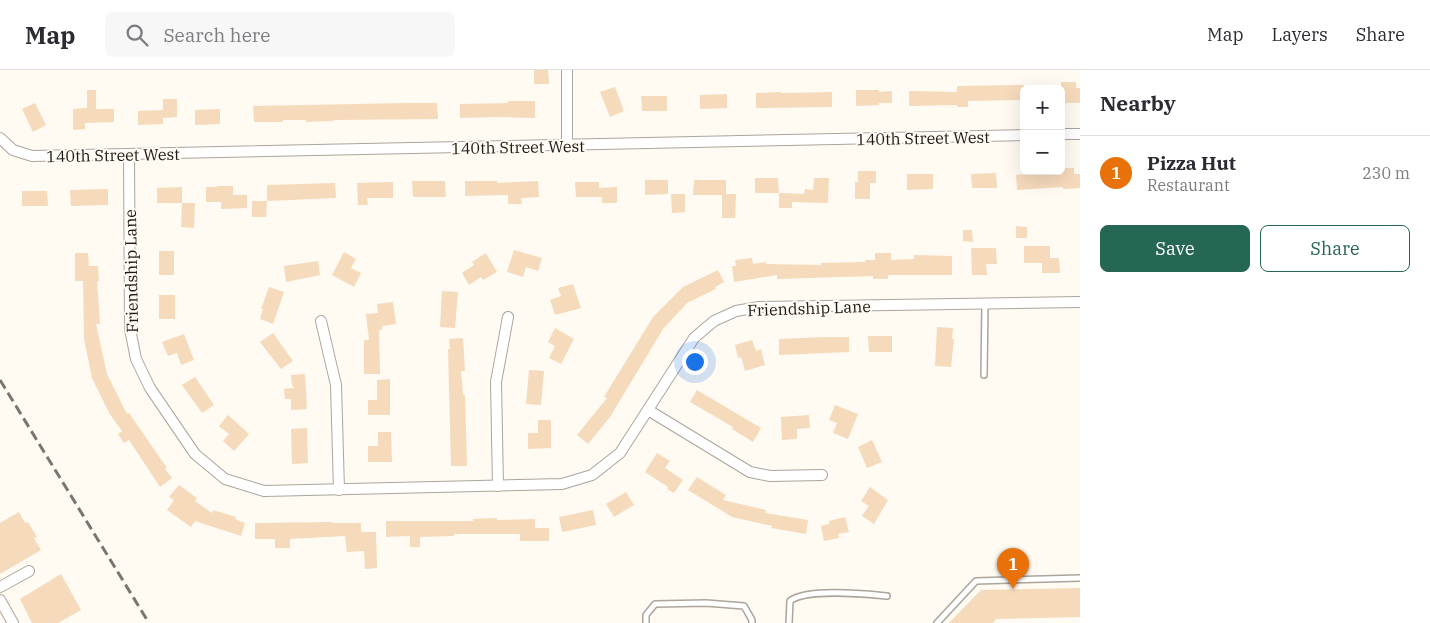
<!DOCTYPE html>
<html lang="en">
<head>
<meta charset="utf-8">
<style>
  :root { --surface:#fff; --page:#f7f7f7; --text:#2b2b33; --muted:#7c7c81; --line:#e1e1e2; --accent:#266654 }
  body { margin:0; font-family:"IBM Plex Serif",serif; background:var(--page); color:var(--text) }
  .controls { position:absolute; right:15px; top:15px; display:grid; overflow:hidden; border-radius:8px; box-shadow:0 5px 20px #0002 }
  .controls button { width:45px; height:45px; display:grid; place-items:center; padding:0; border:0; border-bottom:1px solid var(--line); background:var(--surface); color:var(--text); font:25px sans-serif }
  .you { position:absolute; left:694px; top:291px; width:18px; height:18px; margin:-12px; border:4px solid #fff; border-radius:50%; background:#1a73e8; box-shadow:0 0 0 8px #1a73e833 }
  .badge { display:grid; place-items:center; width:32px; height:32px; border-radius:50%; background:var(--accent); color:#fff; font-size:16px; font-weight:700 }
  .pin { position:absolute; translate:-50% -41px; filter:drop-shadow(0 1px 2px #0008) }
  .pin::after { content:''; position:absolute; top:26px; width:18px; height:15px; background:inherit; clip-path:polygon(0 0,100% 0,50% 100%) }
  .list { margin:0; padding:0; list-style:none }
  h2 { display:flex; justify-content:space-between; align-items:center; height:65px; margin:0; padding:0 20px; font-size:21px }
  h2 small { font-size:16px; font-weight:400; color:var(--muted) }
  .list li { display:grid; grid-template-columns:32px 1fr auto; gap:15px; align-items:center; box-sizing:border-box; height:75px; padding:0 20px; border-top:1px solid var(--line) }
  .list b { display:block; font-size:19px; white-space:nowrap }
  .list p { margin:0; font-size:16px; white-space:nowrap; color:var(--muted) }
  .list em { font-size:16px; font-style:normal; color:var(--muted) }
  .actions { display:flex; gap:10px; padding:15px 20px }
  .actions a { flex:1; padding:11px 0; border:1px solid var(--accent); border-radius:8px; text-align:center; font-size:18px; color:var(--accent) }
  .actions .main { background:var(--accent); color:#fff }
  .icon { flex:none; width:28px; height:28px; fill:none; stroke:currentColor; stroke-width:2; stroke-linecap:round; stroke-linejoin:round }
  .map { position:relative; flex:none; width:1080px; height:553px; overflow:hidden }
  header { display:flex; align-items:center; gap:30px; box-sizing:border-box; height:70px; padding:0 25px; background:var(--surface); border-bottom:1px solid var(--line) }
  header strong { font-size:24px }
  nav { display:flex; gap:28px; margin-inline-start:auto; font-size:18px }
  .search { width:350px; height:45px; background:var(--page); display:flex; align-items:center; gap:12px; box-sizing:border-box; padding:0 18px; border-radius:8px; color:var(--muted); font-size:19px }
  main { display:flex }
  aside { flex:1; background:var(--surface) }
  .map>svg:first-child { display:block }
</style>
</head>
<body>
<header>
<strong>Map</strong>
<div class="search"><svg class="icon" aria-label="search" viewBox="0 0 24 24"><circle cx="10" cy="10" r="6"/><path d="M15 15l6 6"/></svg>Search here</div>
<nav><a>Map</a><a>Layers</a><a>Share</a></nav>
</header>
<main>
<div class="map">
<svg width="1080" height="553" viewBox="0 0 1080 553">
  <rect width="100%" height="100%" fill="#fffaf2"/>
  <g fill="#f6dabc">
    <path d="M534,0H548L549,14H534Z"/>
    <path d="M1061,12H1076V18H1080V33H1061Z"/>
    <path d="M1024,15V30L968,31V37H957V35L909,36V21L957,22V16Z"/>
    <path d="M615,17L624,41L610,47L600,22Z"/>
    <path d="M87,20H96V39H114V52L85,53V59L73,60V39L87,38Z"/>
    <path d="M856,20H879V22L892,21V33H879V35L856,36Z"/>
    <path d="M781,22V23L832,22V37L756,38V23Z"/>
    <path d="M727,24V38L700,39V25Z"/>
    <path d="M641,26H667V41H642Z"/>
    <path d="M163,29H177V47L163,48V54L138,55V41L163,40Z"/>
    <path d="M508,31H535V48L497,47L460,48V34L508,33Z"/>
    <path d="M35,33L46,55L33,62L22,39Z"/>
    <path d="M407,33H437L438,49L333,50V51L306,52V50H283V52H254L253,36Z"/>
    <path d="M220,39V54L195,55V40Z"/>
    <path d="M1062,98H1074V104H1080V118L1063,119V117L1017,120L1016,105L1037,103V101H1062Z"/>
    <path d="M858,101H876V113H870V129H855V112H858Z"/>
    <path d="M996,103L997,118H972L971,104Z"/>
    <path d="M907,104H933V119L907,120Z"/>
    <path d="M755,108H778L779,123H755Z"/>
    <path d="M814,108H829L828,133L792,132V138H779V123L804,124L805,119L813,120Z"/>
    <path d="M645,110H668V124L645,125Z"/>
    <path d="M694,110H726V124H736L735,148H722V125H693Z"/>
    <path d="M412,111H445L446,127H413Z"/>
    <path d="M465,111H497V113L538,111L539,127L521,128L522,134H508V125L465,126Z"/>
    <path d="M393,112V128H367L368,135H358L357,113Z"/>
    <path d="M575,112H599V118L617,117V133H602V127H576Z"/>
    <path d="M335,113L336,128L267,131V115Z"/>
    <path d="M217,116H233V125H247V138L221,139V132H206V117H217Z"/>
    <path d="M182,117V133H157V118Z"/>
    <path d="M108,119V135L71,136L70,120Z"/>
    <path d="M22,121H47L48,136H22Z"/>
    <path d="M671,124H685V142L672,143Z"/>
    <path d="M252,131H267L266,147H252Z"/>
    <path d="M182,133H195L194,158L181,157Z"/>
    <path d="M1016,156L1027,157V168H1016Z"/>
    <path d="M963,160H972L973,172L963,171Z"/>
    <path d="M1024,176H1050V188H1059L1060,203H1042V193H1024Z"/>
    <path d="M971,178H996L997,194H986L987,205H972Z"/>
    <path d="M514,180L542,188L538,201L526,197L523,207L507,202Z"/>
    <rect x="159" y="181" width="15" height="24"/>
    <path d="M344,182L356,189L351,198L361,203L354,217L332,205Z"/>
    <path d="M75,183H88L89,196H98L99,211H97L100,254H96L107,304L127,344L129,343L167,398L165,399L172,408L160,417L129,370L124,373L118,364L122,361L109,343L92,308L84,269L83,211H75Z"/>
    <path d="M486,183L497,202L483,210L481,207L469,215L462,203L474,195L472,192Z"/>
    <path d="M875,183H891V190L914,189V185L952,186V205H888V209H873V206L777,209V205L734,212L732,196H736L735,190L752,188L753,194L766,192V194L821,195V193L865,192V190H875Z"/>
    <path d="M318,191L320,205L286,212L284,196Z"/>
    <path d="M718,200L724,212L715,217L716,219L687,233L663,259L610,347L588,374L577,365L607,328L604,327L653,247L683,217Z"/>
    <path d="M573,214L581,238L555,245L550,230L561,226L558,218Z"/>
    <path d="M269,217L284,222L273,254L260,249L263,239H261Z"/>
    <path d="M442,221L458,222L455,258L440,257Z"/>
    <rect x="159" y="225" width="16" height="24"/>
    <path d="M393,232L396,254L382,256V260H379L380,304H364V270H369L366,244L378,243L377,234Z"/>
    <path d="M937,257L953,258L952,269H954L951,297L935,296Z"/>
    <path d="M555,258L574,269L561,294L549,288L555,276L548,272Z"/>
    <path d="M273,263L293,291L281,299L260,272Z"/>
    <path d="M184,264L194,290L181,295L177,283L168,286L162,272Z"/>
    <path d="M868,266H892V282H869Z"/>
    <path d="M825,267H849V282L779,285V269Z"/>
    <path d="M463,268L465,301H461L463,325H465L467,396H451L448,279H450L449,269Z"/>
    <path d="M752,270L756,281L761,279L765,295L745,301L741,287L738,288L735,275Z"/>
    <path d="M529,300L544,301L541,335L526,334Z"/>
    <path d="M305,304L307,339L291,340V329H285L284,319L294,318L292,315L291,305Z"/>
    <path d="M195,307L214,335L202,343L182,315Z"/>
    <path d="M390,309V345H368V330H377V310Z"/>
    <path d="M697,320L761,358L753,372L732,359L733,357L690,332Z"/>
    <path d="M835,335L858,344L848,369L833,363L837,353L829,350Z"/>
    <path d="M228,345L249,364L234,381L223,371L229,364L219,356Z"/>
    <path d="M809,345L810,358L797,359V369L782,370L781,347Z"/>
    <path d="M538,350H551V378L528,379V363H538Z"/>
    <path d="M307,358L308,393L292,394L291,359Z"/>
    <path d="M378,362H391L392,392H368V376H378Z"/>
    <path d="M872,370L882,392L867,398L858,377Z"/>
    <path d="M657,383L670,391L665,398L683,410L674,423L667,419L668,417L645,402Z"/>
    <path d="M697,407L726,425L723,430L766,440L765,443L808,450L806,464L771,458L772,456L732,447L688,420Z"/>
    <path d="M179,415L197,428L195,431L212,443L213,440L236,447L235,449L245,453L241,466L195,451L191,457L167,440L174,430L169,427Z"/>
    <path d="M870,417L888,430L874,454L862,446L869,436L861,431Z"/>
    <path d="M626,422L634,435L614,447L606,434Z"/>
    <path d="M593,440L596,455L562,462L559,447Z"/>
    <path d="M19,442L25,453L28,452L37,467L34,468L41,480L0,504V453Z"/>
    <path d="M845,447L849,462L838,464L839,468L824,471L821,456L829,454V451Z"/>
    <path d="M497,448V450L535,449V458H549V471H520V464H454V466L420,467V477H410V466L386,467V451H473V449Z"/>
    <path d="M332,452V453H361V462H376L377,498L365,499L364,481L347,482L345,466L290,469V478H275V469H255V453Z"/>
    <path d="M61,504L81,540L58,553H32L20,529Z"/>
    <path d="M1080,518V547L996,549L993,553H949L981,520Z"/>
  </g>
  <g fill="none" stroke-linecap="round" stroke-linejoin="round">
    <g stroke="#aba59c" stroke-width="8">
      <g id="lane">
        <path d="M984,305L985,234"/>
        <path d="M646,553V545L655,534L706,533L744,536L752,550V553"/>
        <path d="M789,553L790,531C807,518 865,524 887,526"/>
        <path d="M937,553L976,511L1080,508"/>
      </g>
    </g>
    <g stroke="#aba59c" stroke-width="12">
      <g id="street">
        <path d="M567,0V75"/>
        <path d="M1061,64H1080"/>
        <path d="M0,68L13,80L32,86L1024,65"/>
        <path d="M129,85L130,259L136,289L150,318L195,384L225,409L264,421L562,414L592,405L620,383L694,268L714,251L736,241L759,237L1080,232"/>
        <path d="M321,251L336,315L339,420"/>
        <path d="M648,340L750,402L770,406L822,405"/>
        <path d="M498,416L496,312L508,247"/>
        <path d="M0,517L29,501"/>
        <path d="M0,530L13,553"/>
      </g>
    </g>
    <use href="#lane" stroke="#fff" stroke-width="5"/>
    <use href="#street" stroke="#fff" stroke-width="10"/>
    <path stroke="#797670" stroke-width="3" stroke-dasharray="10 5" stroke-linecap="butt" d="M0,310L149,553"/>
  </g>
  <g text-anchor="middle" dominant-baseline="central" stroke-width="4" stroke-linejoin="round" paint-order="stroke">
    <g font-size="16" fill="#1b1915" stroke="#fffaf2">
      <text transform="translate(923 68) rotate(-1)">140th Street West</text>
      <text transform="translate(518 77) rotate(-1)">140th Street West</text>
      <text transform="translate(113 85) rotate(-1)">140th Street West</text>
      <text transform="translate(131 201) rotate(-91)">Friendship Lane</text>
      <text transform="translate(809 238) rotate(-2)">Friendship Lane</text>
    </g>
  </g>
</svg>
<div class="controls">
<button>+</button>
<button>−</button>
</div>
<div class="you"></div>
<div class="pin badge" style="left:1013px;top:519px;background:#e8710a">1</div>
</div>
<aside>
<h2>Nearby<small></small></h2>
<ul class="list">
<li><span class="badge" style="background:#e8710a">1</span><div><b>Pizza Hut</b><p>Restaurant</p></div><em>230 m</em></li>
</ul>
<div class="actions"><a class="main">Save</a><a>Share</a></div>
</aside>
</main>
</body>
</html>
